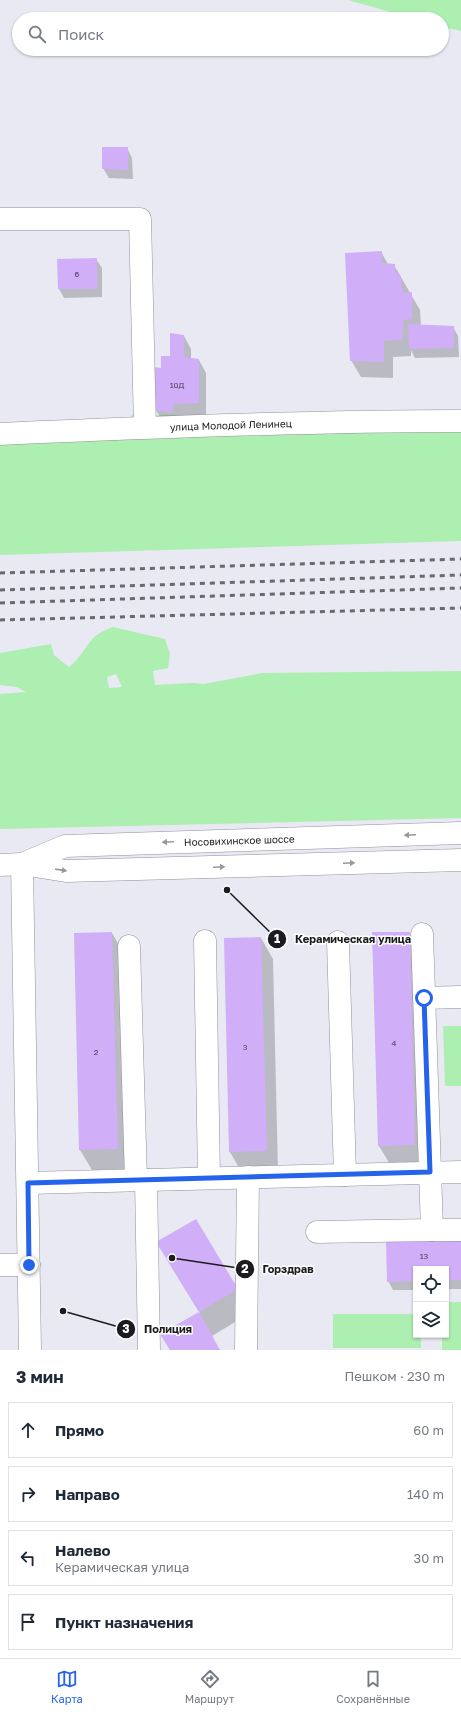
<!DOCTYPE html>
<html lang="ru">
<head>
<meta charset="utf-8">
<style>
  :root { --surface:#fff; --page:#f6f6f7; --text:#1f2937; --muted:#747a83; --line:#e0e1e3; --accent:#2563eb }
  body { margin:0; font-family:"Golos Text",sans-serif; background:var(--page); color:var(--text) }
  .controls { position:absolute; right:12px; bottom:12px; display:grid; overflow:hidden; border-radius:0px; box-shadow:0 1px 3px #0004 }
  .controls button { width:36px; height:36px; display:grid; place-items:center; padding:0; border:0; border-bottom:1px solid var(--line); background:var(--surface); color:var(--text); font:20px sans-serif }
  .stop { position:absolute; width:12px; height:12px; margin:-9px; border:3px solid #2563eb; border-radius:50%; background:#fff }
  .stop.end { background:#2563eb; border-color:#fff; box-shadow:0 1px 4px #0008 }
  .list { margin:0; padding:0; list-style:none }
  h2 { display:flex; justify-content:space-between; align-items:center; height:52px; margin:0; padding:0 16px; font-size:17px }
  h2 small { font-size:13px; font-weight:400; color:var(--muted) }
  .list li { display:grid; grid-template-columns:26px 1fr auto; gap:12px; align-items:center; box-sizing:border-box; height:56px; margin:0 8px 8px; padding:0 8px; border:1px solid var(--line); border-radius:0px }
  .list b { display:block; font-size:15px; white-space:nowrap }
  .list p { margin:0; font-size:13px; white-space:nowrap; color:var(--muted) }
  .list em { font-size:13px; font-style:normal; color:var(--muted) }
  .icon { flex:none; width:22px; height:22px; fill:none; stroke:currentColor; stroke-width:2; stroke-linecap:round; stroke-linejoin:round }
  .map { position:relative; flex:none; width:461px; height:1350px; overflow:hidden }
  .search { position:absolute; background:var(--surface); box-shadow:0 1px 3px #0004; left:12px; right:12px; top:12px; height:44px; display:flex; align-items:center; gap:10px; box-sizing:border-box; padding:0 14px; border-radius:22px; color:var(--muted); font-size:15px }
  .sheet { height:308px; background:var(--surface) }
  nav { display:flex; justify-content:space-around; align-items:center; box-sizing:border-box; height:56px; border-top:1px solid var(--line); background:var(--surface); font-size:11px; color:var(--muted) }
  nav a { display:grid; justify-items:center; gap:2px }
  nav .on { color:var(--accent) }
  .map>svg:first-child { display:block }
</style>
</head>
<body>
<div class="map">
<svg width="461" height="1350" viewBox="0 0 461 1350">
  <rect width="100%" height="100%" fill="#e9e9f4"/>
  <g fill="#adeeb1" fill-rule="evenodd">
    <path d="M348,0H461V31L442,27V19H415Z"/>
    <path d="M136,409L156,415L344,414L461,411V541L0,555V425L130,418Z"/>
    <path d="M113,627L165,639L170,654L168,668L153,671L155,685L193,683L204,684L262,673L461,671V818L0,829V694L26,692L17,687L0,685V653L51,644L54,655L69,667C90,650 84,637 113,627ZM116,674L122,687L109,688L107,677Z"/>
    <path d="M443,1026H461V1086H445Z"/>
    <path d="M446,1302H461V1350H442V1335H446Z"/>
    <path d="M333,1314H416V1335H421V1348H333Z"/>
  </g>
  <g fill="#0003">
    <path d="M127,148L132,158L133,179L109,178L103,168Z"/>
    <path d="M381,252L388,264L394,265L420,310L421,326L453,327L458,336L459,357L415,358L411,350V356L393,357V378L361,377L351,360Z"/>
    <path d="M96,259L102,268V297L64,298L59,289Z"/>
    <path d="M184,336L191,349V359L199,360L206,373V416L164,424L156,410L162,369Z"/>
    <path d="M112,933L124,954L129,1169L92,1170L80,1150Z"/>
    <path d="M409,933L421,953L427,1166H391L379,1146Z"/>
    <path d="M261,938L273,959L278,1172L242,1173L230,1152Z"/>
    <path d="M196,1220L250,1313L212,1336L219,1350H171L162,1334L200,1313L171,1266Z"/>
    <path d="M461,1242V1289H446V1269H416V1290H393L388,1281Z"/>
  </g>
  <g fill="#d1aef8">
    <path d="M102,147H128V170L102,169Z"/>
    <path d="M382,251V263L395,264V273L400,274L403,293L412,292V319L404,320L402,340L384,341V362L350,361L345,253Z"/>
    <path d="M97,258V289H58L57,259Z"/>
    <path d="M408,324L454,326V348L409,349Z"/>
    <path d="M170,333L184,335V357L199,359V403L173,404L172,412L155,411L154,367L161,368V356H170Z"/>
    <path d="M112,932L118,1149L79,1150L74,933Z"/>
    <path d="M372,932H410L415,1145L378,1146Z"/>
    <path d="M261,937L267,1151L229,1152L224,938Z"/>
    <path d="M196,1219L238,1289L199,1312L156,1242Z"/>
    <path d="M461,1241V1280H446V1269H416V1281L387,1282L386,1242Z"/>
    <path d="M199,1312L220,1350H170L160,1334Z"/>
  </g>
  <g fill="none" stroke-linecap="round" stroke-linejoin="round">
    <g stroke="#91919b" stroke-width="23">
      <g id="minor">
        <path d="M0,219H140L145,427"/>
        <path id="s1" d="M0,434C154,427 307,421 461,421"/>
        <path d="M205,941L209,1178"/>
        <path d="M338,942L345,1175"/>
        <path d="M129,946L136,1180"/>
        <path d="M424,998L461,997"/>
        <path d="M146,1180L149,1350"/>
        <path d="M28,1183L461,1172"/>
        <path d="M432,1230H461"/>
        <path d="M317,1232L432,1230L422,934"/>
        <path d="M0,1265H29"/>
        <path d="M246,1350L248,1177"/>
      </g>
    </g>
    <g stroke="#91919b" stroke-width="23">
      <g id="major">
        <path d="M22,864L30,1350"/>
        <path id="s2" d="M22,864L65,846L461,833"/>
        <path d="M0,865L22,864L66,871L461,860"/>
      </g>
    </g>
    <use href="#minor" stroke="#fff" stroke-width="22"/>
    <use href="#major" stroke="#fff" stroke-width="22"/>
    <g stroke="#68686e" stroke-width="3" stroke-dasharray="5 5" stroke-linecap="butt">
      <path d="M0,573L461,559"/>
      <path d="M0,590L461,575"/>
      <path d="M0,603L461,588"/>
      <path d="M0,620L461,608"/>
    </g>
  </g>
  <defs><path id="oneway-solid" d="M-6-.8H1V-3.2L6.5 0L1 3.2V.8H-6Z"/></defs>
  <g fill="#99999b">
    <use href="#oneway-solid" transform="translate(410 835) rotate(178)"/>
    <use href="#oneway-solid" transform="translate(168 842) rotate(178)"/>
    <use href="#oneway-solid" transform="translate(349 863) rotate(-2)"/>
    <use href="#oneway-solid" transform="translate(219 867) rotate(-2)"/>
    <use href="#oneway-solid" transform="translate(61 870) rotate(8)"/>
  </g>
  <g fill="none" stroke-linecap="round" stroke-linejoin="round">
    <path stroke="#2563eb" stroke-width="5" d="M29,1265L28,1183L430,1172L424,998"/>
  </g>
  <g text-anchor="middle" dominant-baseline="central" stroke-width="3" stroke-linejoin="round" paint-order="stroke">
    <g font-size="8" fill="#494056">
      <text x="77" y="274">6</text>
      <text x="177" y="385">10Д</text>
      <text x="394" y="1043">4</text>
      <text x="245" y="1047">3</text>
      <text x="96" y="1052">2</text>
      <text x="424" y="1256">13</text>
    </g>
    <g font-size="10" fill="#1c1c20" stroke="#fff">
      <text stroke="none"><textPath href="#s1" startOffset="231">улица Молодой Ленинец</textPath></text>
      <text stroke="none"><textPath href="#s2" startOffset="221">Носовихинское шоссе</textPath></text>
    </g>
  </g>
  <path fill="none" stroke="#1c1c20" stroke-width="1.5" d="M227 890L277 939M172 1258L245 1269M63 1311L126 1329"/>
  <g fill="#1c1c20" stroke="#fff" stroke-width="1.5">
    <circle cx="227" cy="890" r="4"/>
    <circle cx="172" cy="1258" r="4"/>
    <circle cx="63" cy="1311" r="4"/>
    <circle cx="277" cy="939" r="10"/>
    <circle cx="245" cy="1269" r="10"/>
    <circle cx="126" cy="1329" r="10"/>
  </g>
  <g font-size="12" text-anchor="middle" font-weight="bold" fill="#fff">
    <text x="277" y="943">1</text>
    <text x="245" y="1273">2</text>
    <text x="126" y="1333">3</text>
  </g>
  <g font-size="11" text-anchor="middle" font-weight="bold" fill="#1c1c20" stroke="#fff" stroke-width="3" stroke-linejoin="round" paint-order="stroke">
    <text x="353" y="943">Керамическая улица</text>
    <text x="288" y="1273">Горздрав</text>
    <text x="168" y="1333">Полиция</text>
  </g>
</svg>
<div class="controls">
<button><svg class="icon" aria-label="locate" viewBox="0 0 24 24"><circle cx="12" cy="12" r="6"/><path d="M12 2v4M12 18v4M2 12h4M18 12h4"/></svg></button>
<button><svg class="icon" aria-label="layers" viewBox="0 0 24 24"><path d="M12 4l9 5-9 5-9-5zM3 14l9 5 9-5"/></svg></button>
</div>
<div class="stop" style="left:424px;top:998px"></div>
<div class="stop end" style="left:29px;top:1265px"></div>
<div class="search"><svg class="icon" aria-label="search" viewBox="0 0 24 24"><circle cx="10" cy="10" r="6"/><path d="M15 15l6 6"/></svg>Поиск</div>
</div>
<section class="sheet">
<h2>3 мин<small>Пешком · 230 m</small></h2>
<ul class="list">
<li><svg class="icon" aria-label="ahead" viewBox="0 0 24 24"><path d="M12 20V5M6 11l6-6 6 6"/></svg><div><b>Прямо</b></div><em>60 m</em></li>
<li><svg class="icon" aria-label="right" viewBox="0 0 24 24"><path d="M7 20v-9h11M14 6l5 5-5 5"/></svg><div><b>Направо</b></div><em>140 m</em></li>
<li><svg class="icon" aria-label="left" viewBox="0 0 24 24"><path d="M17 20v-9H6M10 6l-5 5 5 5"/></svg><div><b>Налево</b><p>Керамическая улица</p></div><em>30 m</em></li>
<li><svg class="icon" aria-label="arrive" viewBox="0 0 24 24"><path d="M6 21V4h12l-3 4 3 4H6"/></svg><div><b>Пункт назначения</b></div></li>
</ul>
</section>
<nav>
<a class="on"><svg class="icon" aria-label="map" viewBox="0 0 24 24"><path d="M3 6l6-2 6 2 6-2v14l-6 2-6-2-6 2zM9 4v14M15 6v14"/></svg>Карта</a>
<a><svg class="icon" aria-label="directions" viewBox="0 0 24 24"><path d="M12 3l9 9-9 9-9-9zM9 14v-3h6M13 9l2 2-2 2"/></svg>Маршрут</a>
<a><svg class="icon" aria-label="saved" viewBox="0 0 24 24"><path d="M7 4h10v16l-5-4-5 4z"/></svg>Сохранённые</a>
</nav>
</body>
</html>
